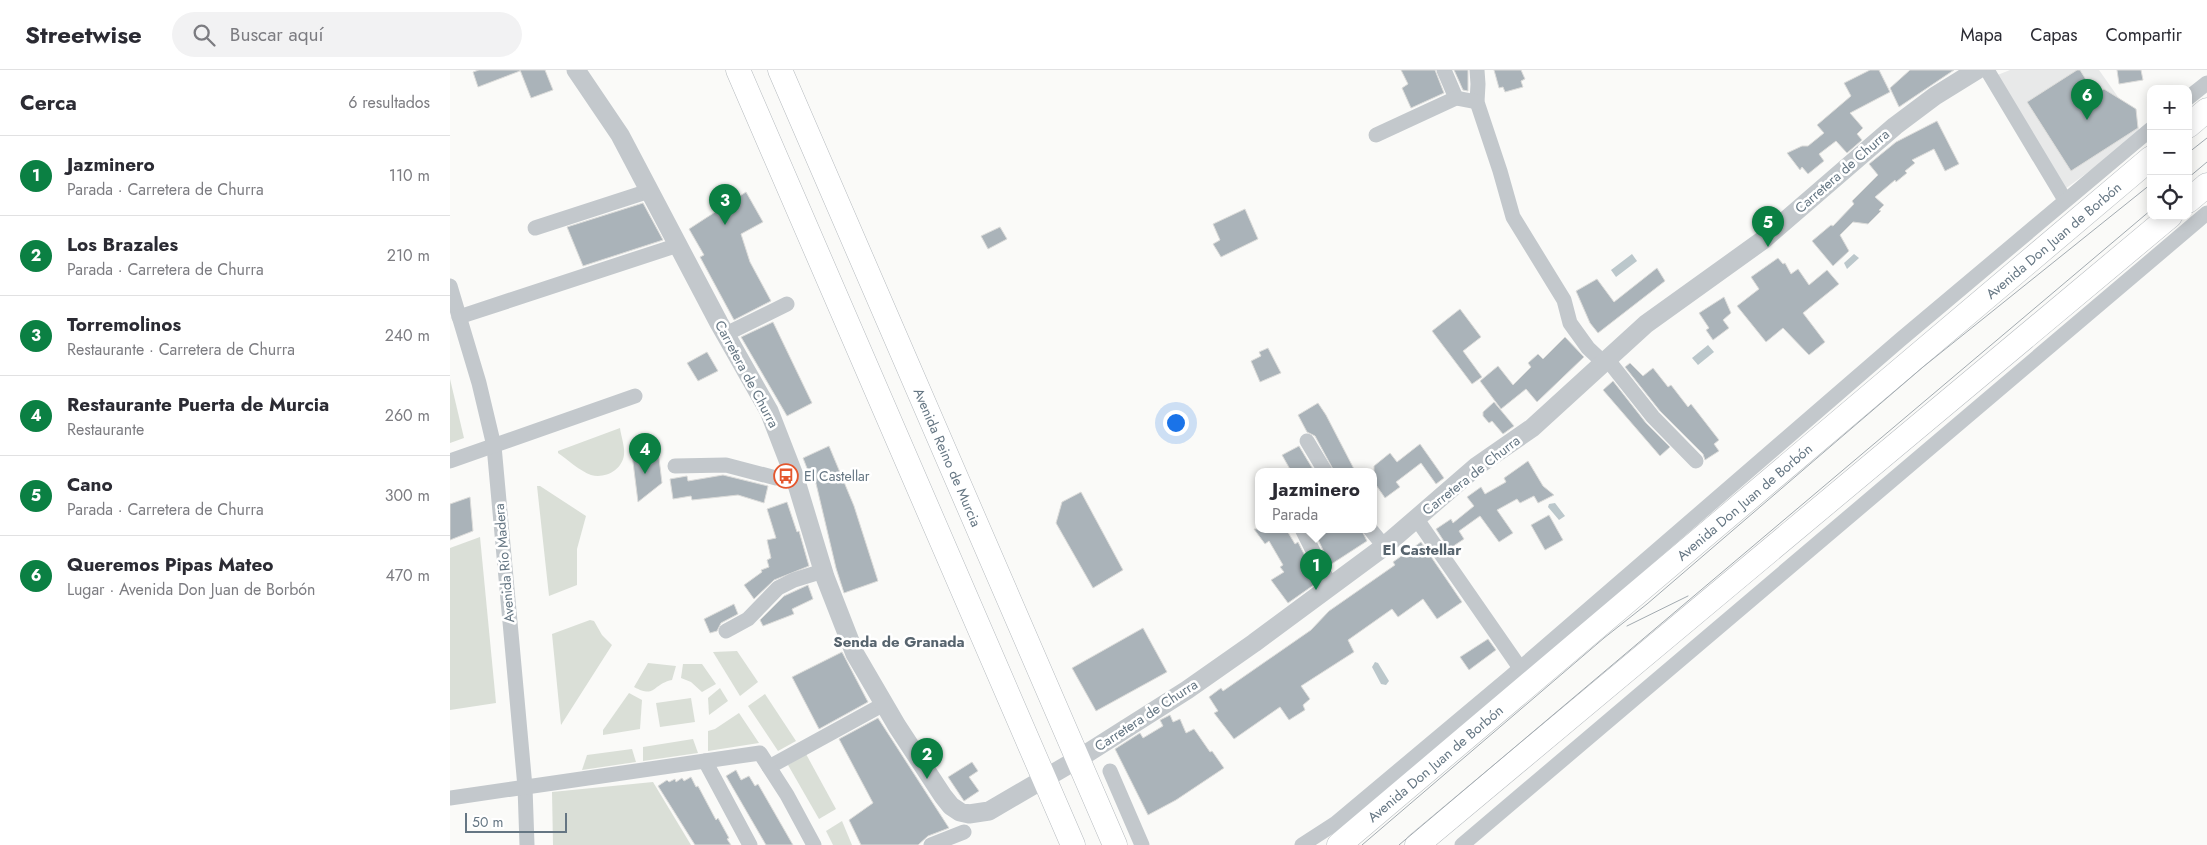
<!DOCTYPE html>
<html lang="es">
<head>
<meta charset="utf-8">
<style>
  :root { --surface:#fff; --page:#f2f2f3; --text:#2b2b33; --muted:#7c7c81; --line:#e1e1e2; --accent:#0b8043 }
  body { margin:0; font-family:Jost,sans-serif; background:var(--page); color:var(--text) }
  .controls { position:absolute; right:15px; top:15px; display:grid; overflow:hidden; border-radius:10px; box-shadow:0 2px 12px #0003 }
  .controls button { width:45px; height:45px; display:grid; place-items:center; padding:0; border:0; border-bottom:1px solid var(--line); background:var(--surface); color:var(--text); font:25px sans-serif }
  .scale { position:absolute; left:15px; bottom:12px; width:102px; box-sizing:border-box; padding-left:5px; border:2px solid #657683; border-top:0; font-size:14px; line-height:18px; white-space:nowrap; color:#657683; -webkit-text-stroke:4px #fff; paint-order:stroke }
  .you { position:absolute; left:725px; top:352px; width:18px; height:18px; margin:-12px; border:4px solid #fff; border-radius:50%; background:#1a73e8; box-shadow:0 0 0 8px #1a73e833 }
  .badge { display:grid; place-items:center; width:32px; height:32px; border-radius:50%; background:var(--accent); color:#fff; font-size:16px; font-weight:700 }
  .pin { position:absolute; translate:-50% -41px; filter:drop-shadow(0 1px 2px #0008) }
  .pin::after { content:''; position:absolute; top:26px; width:18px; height:15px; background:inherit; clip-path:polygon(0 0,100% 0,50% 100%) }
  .popup { position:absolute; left:805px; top:398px; width:122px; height:65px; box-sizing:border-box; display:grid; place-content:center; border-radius:10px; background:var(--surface); filter:drop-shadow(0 1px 4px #0005); font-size:16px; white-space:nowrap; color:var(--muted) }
  .popup b { font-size:19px; color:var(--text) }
  .popup::after { content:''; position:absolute; left:50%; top:100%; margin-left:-10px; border:10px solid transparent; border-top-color:var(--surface) }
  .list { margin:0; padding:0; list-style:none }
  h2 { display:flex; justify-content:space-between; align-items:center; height:65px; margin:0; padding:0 20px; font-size:21px }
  h2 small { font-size:16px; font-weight:400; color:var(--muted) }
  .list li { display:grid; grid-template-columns:32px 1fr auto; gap:15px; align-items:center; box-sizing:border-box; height:80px; padding:0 20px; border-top:1px solid var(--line) }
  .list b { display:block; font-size:19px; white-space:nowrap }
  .list p { margin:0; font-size:16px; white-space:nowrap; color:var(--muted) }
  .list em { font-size:16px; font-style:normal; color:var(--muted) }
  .icon { flex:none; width:28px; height:28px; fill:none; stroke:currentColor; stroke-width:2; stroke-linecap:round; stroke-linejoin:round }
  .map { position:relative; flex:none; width:1757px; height:775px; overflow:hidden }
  header { display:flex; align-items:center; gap:30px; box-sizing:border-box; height:70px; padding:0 25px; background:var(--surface); border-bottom:1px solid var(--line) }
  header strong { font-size:24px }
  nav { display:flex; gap:28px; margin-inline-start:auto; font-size:18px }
  .search { width:350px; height:45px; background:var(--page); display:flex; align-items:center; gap:12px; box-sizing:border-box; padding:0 18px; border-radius:28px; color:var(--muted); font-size:19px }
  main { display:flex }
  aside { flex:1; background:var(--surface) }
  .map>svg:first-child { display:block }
</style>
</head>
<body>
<header>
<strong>Streetwise</strong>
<div class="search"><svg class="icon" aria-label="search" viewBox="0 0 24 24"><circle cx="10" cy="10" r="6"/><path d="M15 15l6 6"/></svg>Buscar aquí</div>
<nav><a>Mapa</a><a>Capas</a><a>Compartir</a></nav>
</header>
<main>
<aside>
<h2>Cerca<small>6 resultados</small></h2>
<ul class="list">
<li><span class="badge">1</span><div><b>Jazminero</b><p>Parada · Carretera de Churra</p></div><em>110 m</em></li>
<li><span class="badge">2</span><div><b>Los Brazales</b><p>Parada · Carretera de Churra</p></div><em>210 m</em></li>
<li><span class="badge">3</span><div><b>Torremolinos</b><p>Restaurante · Carretera de Churra</p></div><em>240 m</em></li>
<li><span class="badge">4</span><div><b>Restaurante Puerta de Murcia</b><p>Restaurante</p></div><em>260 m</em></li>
<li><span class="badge">5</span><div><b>Cano</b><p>Parada · Carretera de Churra</p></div><em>300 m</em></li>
<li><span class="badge">6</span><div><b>Queremos Pipas Mateo</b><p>Lugar · Avenida Don Juan de Borbón</p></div><em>470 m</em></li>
</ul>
</aside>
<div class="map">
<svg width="1757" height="775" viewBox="0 0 1757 775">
  <rect width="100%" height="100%" fill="#fafaf8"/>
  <path fill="#e8e9e9" d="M1560,0H1649L1673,34L1676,33L1686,39L1687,50L1684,51L1692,63L1615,119L1545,6Z"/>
  <g fill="#dadfd7">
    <path d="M0,309L14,368L0,373Z"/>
    <path d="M170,358C171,366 175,377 174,385C172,400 155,409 141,405C130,401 118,390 108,383V381Z"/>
    <path d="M87,416H90L136,446L127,479V515L99,526Z"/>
    <path d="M30,467L46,633L0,640V478Z"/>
    <path d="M140,550L144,551L152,565L162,575L111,655L102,564Z"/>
    <path d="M287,581L308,612L290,626L263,582Z"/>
    <path d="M198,593L226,596L222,610C202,614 206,629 184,617Z"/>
    <path d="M233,594H252L266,614L252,622L241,612L231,608Z"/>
    <path d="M270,618L278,631L259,645L258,628Z"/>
    <path d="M179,623L192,630L190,659L153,665V660Z"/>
    <path d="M315,624L346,671L328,681L298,636Z"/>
    <path d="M241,628L245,652L210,657L206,633Z"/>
    <path d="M289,643L309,673L258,681V661L265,659Z"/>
    <path d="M243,669L248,683L193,691V677Z"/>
    <path d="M182,679L186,692L132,700L137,685Z"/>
    <path d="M356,684L386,739L369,749L338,695Z"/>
    <path d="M203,712L241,775H103L102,722Z"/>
    <path d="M392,751L402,775H383L376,761Z"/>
  </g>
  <g fill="#bbc7cb">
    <path d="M1182,184L1187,191L1166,207L1161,200Z"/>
    <path d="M1404,184L1409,188L1397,199L1394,193Z"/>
    <path d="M1258,275L1264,282L1248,295L1242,288Z"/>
    <path d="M1105,433L1115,446L1109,450L1098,437L1099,434Z"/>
    <path d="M925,592L928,593L939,611L936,615L931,614L922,597Z"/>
  </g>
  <g fill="#aab3b9" stroke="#dcdcda">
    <path d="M29,0H70V1L28,17L23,2Z"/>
    <path d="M70,0H95L103,20L81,28Z"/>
    <path d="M951,0H985L994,23L961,38L952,18L958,14Z"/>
    <path d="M1004,0H1018V21L1013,20Z"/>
    <path d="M1044,0H1071L1075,9L1071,11L1073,17L1055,22L1053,17L1049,18Z"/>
    <path d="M1420,0H1429L1440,22L1400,43L1413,58L1407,64L1412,70L1397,83L1386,71L1369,84L1374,91L1358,104L1352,97L1350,100L1337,83L1352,76H1358L1374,63L1367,55L1401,26L1394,13Z"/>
    <path d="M1460,0H1504L1449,37L1440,18Z"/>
    <path d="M1627,0H1630L1645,24L1654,19L1686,39L1688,58L1621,101L1577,32Z"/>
    <path d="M1667,0H1691L1693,10L1669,14Z"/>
    <path d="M1487,51L1509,94L1495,101L1484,79L1462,90L1465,93L1455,101L1457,103L1446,112L1445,110L1425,127L1434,135L1429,140L1431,141L1418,154L1403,152L1390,165L1399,181L1383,196L1362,171L1381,155L1383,156L1404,134L1402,131L1428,105L1419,94L1446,72Z"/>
    <path d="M296,122L313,152L291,164L300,192L321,231L284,250L250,187L254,185L239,159Z"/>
    <path d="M193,133L213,170L133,196L117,157Z"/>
    <path d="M795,139L808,169L771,187L763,174L770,170L763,154Z"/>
    <path d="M550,157L557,169L538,179L531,166Z"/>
    <path d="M1328,188L1333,194L1335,193L1341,204L1348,199L1359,215L1377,200L1389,214L1353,243L1375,272L1359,285L1333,258L1316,272L1287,236L1309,219L1301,207Z"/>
    <path d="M1207,198L1215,211L1148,263L1140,253L1126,221L1147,209L1164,232Z"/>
    <path d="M1274,227L1281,243L1273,250L1279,258L1263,270L1256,260L1259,258L1249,243Z"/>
    <path d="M1010,239L1031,267L1013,281L1032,307L1022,314L982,261Z"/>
    <path d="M323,252L362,333L337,346L291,267Z"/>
    <path d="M1115,267L1134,287L1087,332L1076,319L1051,339L1030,311L1048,296L1063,315L1081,297L1078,293L1088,284L1093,289Z"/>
    <path d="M818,278L831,303L810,312L801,291L811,286L809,282Z"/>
    <path d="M257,282L268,301L248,311L237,293Z"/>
    <path d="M1180,293L1193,306L1203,298L1218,317L1221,315L1238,337L1241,334L1269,370L1264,374L1269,381L1255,390L1253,384L1210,341L1175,297Z"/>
    <path d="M1163,311L1196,353L1220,377L1210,386L1153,320Z"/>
    <path d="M1044,332L1064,356L1053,364L1042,351L1039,353L1033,346V342Z"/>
    <path d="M868,333L876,345L905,401H884L865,366L857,362L848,345Z"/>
    <path d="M970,374L994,408L986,414L971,393L946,412L950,417L935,428L924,412V396L940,383L947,392Z"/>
    <path d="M379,376L404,436L428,511L394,523L386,498L364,405L360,406L353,388Z"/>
    <path d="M849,376L864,401H841L832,385Z"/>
    <path d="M208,380L212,413L188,432L182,384Z"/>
    <path d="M1078,391L1093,416L1104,425L1088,433L1084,426L1070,433L1067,429L1047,440L1063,463L1049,472L1030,446L1009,461L1014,469L999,479L986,459L1001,449L1003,453L1024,436L1017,427L1031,417L1035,424L1056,412L1054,408Z"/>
    <path d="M273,405L318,416L314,433L288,425L242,430L241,426L223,429L220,409L237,406L238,411Z"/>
    <path d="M631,422L673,500L643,518L606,453L612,432Z"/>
    <path d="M20,427L23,461L0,470V434Z"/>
    <path d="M337,432L347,462L349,461L359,496L324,510L304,529L294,515L312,502L311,500L319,497L317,490L321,488L317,470L326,468L317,439Z"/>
    <path d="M1099,445L1113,470L1095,480L1081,455Z"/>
    <path d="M804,459H836L845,474L848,472L868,512L838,533L821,510L834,502L830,497L833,495L819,471L815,474Z"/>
    <path d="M868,459H911L917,471L880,495L864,461Z"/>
    <path d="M971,472L1012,532L987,549L973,529L948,547L942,539L898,570L904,582L851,616L860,629L853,635L855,640L839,650L830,637L784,669L764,643L768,641L759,627L771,618L773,621L861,560L879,541L945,495L943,492Z"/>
    <path d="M358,515L363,529L342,539L344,544L313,556L310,550L334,526Z"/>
    <path d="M284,534L288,544L271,553L267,561L260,563L254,549Z"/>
    <path d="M693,558L717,602L646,641L622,598Z"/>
    <path d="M1038,569L1046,580L1019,600L1010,587Z"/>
    <path d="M392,582L418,632L369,659L342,607Z"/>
    <path d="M720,645L723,652L730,649L736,663L744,659L760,682L762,681L774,698L726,730L698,745L665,679L690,663L693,668L713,656L710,650Z"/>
    <path d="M428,648L499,758L478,766L468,775H411L399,750L423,733L389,669Z"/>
    <path d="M522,692L528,701L519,707L529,721L514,731L498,707Z"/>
    <path d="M286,700L291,710L299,706L305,716L308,714L343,775H316L276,706Z"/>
    <path d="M241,707L246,717L248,716L266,750L268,748L279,768L277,769L281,775H245L208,716L217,710L219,712L225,709L226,712L232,708L234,711Z"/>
  </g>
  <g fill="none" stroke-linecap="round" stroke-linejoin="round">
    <g stroke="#b5babe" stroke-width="25">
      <g id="primary">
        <path d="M288,0L623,775"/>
        <path id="s1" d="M330,0L665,775"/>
        <path d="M1738,56L1757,40"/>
        <path d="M1738,131L1757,115"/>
        <path id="s2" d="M889,775L1701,88"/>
        <path d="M967,775L1720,146"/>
      </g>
    </g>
    <g stroke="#c3c8cc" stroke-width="15">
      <path d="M994,0L1006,28"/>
      <path d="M1027,0L1028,14L1027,32L1050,101L1063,147L1114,230L1120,253L1138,278L1154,293"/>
      <path d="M1537,0L1615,130"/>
      <path d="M1738,28L1757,13"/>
      <path d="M926,65L1006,28L1027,32"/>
      <path d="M85,158L199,121"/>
      <path d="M0,216L29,313L44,376L75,717L77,775"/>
      <path d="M9,247L228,175"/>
      <path d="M276,264L337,234"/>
      <path d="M1157,289L1203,347L1246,391"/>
      <path d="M857,371L875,401"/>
      <path d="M0,391L185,326"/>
      <path d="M225,396L276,395L326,408H345"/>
      <path d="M966,448L1070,598"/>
      <path d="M852,459L881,517"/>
      <path d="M920,459L934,476"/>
      <path d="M276,561L298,549L328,518L344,510L373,501"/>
      <path d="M255,691L300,775"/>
      <path d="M319,697L434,634"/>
      <path d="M660,701L692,775"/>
      <path d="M0,728L310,683L337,725L364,775"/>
      <path d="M481,775L514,762"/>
      <path d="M852,775L886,753L1059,608L1450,270L1701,59"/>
      <path d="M1012,775L1757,143"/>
    </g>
    <path stroke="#c3c8cc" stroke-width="19" d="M126,0L170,65L269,253L319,341L345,408L375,507L405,584L447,656L493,726L501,736L510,742L519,744L539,741L628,689L737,620L804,573L931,479L1027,396L1082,358L1196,254L1313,170L1445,56L1485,26L1527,0"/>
    <use href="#primary" stroke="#fff" stroke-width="24"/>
    <g stroke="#a2aab0" stroke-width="1">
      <path d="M1738,83L1757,68"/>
      <path d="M1738,108L1757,92"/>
      <path d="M1177,556L1238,526"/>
      <path d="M912,775L1154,568L1197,534L1473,297L1701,114"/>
      <path d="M949,775L1701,140"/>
    </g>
  </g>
  <defs>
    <g id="bus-ring" transform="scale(1.25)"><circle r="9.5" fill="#fff" stroke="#e4572e" stroke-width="1.5"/><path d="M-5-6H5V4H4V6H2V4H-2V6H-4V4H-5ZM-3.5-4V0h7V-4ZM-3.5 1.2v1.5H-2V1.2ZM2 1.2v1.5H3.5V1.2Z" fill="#e4572e"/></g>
  </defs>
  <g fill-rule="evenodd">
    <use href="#bus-ring" x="336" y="406"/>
  </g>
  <g text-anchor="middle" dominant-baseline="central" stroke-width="5" stroke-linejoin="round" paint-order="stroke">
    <g font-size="14" fill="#657683" stroke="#fff">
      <text transform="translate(1392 101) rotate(-41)">Carretera de Churra</text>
      <text stroke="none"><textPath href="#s2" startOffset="936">Avenida Don Juan de Borbón</textPath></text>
      <text transform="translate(297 304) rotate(62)">Carretera de Churra</text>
      <text stroke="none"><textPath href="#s1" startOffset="422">Avenida Reino de Murcia</textPath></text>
      <text transform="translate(1021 405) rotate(-38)">Carretera de Churra</text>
      <text stroke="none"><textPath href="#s2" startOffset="531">Avenida Don Juan de Borbón</textPath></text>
      <text transform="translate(54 493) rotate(-95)">Avenida Río Madera</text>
      <text transform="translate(696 645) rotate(-33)">Carretera de Churra</text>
      <text stroke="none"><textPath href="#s2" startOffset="126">Avenida Don Juan de Borbón</textPath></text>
    </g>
    <g font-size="14" fill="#657683" stroke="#fff" text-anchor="start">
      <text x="354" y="406">El Castellar</text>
    </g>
    <g font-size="15" font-weight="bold" fill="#57646e" stroke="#fff">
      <text x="972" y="480">El Castellar</text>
      <text x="449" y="572">Senda de Granada</text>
    </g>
  </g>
</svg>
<div class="controls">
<button>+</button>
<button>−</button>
<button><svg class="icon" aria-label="locate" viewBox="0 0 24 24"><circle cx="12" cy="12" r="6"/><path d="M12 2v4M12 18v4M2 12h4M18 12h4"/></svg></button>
</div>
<div class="scale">50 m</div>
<div class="you"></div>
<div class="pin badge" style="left:866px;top:520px">1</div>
<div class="popup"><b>Jazminero</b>Parada</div>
<div class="pin badge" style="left:477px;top:709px">2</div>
<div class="pin badge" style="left:275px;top:155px">3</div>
<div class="pin badge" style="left:195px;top:404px">4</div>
<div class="pin badge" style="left:1318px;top:177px">5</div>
<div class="pin badge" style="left:1637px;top:50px">6</div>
</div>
</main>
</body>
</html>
